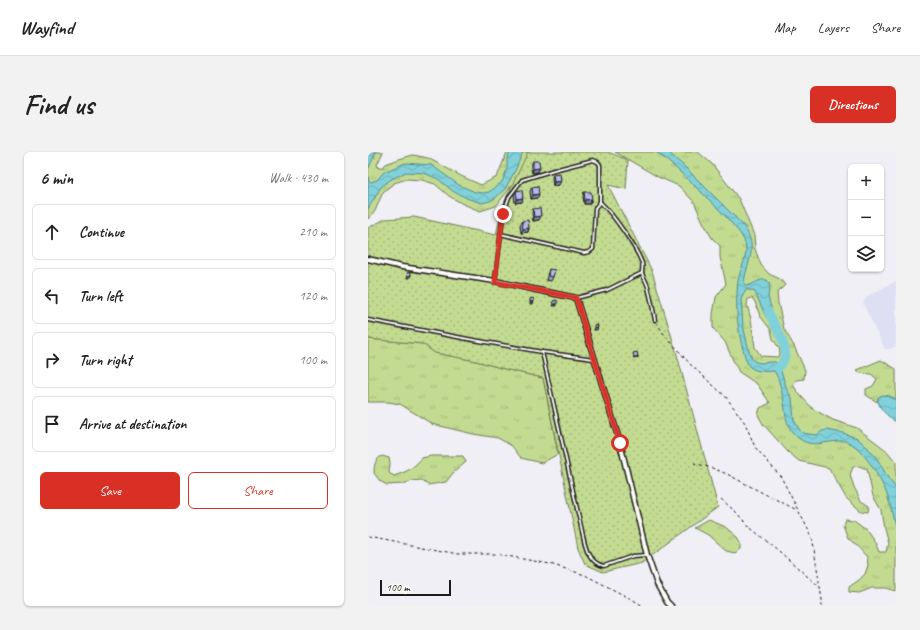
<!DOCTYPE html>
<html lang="en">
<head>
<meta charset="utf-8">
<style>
  :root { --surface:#fff; --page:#f2f2f2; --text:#222; --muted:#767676; --line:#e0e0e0; --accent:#d93025 }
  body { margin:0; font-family:Caveat,sans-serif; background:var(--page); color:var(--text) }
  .controls { position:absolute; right:12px; top:12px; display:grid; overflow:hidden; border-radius:6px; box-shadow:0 1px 3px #0004 }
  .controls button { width:36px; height:36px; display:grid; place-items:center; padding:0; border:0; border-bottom:1px solid var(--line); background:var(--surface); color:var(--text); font:20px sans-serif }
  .scale { position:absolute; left:12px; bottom:10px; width:71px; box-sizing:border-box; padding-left:4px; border:2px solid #1c1c1c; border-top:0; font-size:11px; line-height:14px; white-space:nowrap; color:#1c1c1c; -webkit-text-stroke:3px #fdfcf7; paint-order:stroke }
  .stop { position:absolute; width:12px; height:12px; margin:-9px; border:3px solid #d93025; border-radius:50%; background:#fff }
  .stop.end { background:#d93025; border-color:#fff; box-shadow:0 1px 4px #0008 }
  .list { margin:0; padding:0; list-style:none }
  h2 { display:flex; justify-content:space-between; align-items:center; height:52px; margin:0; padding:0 16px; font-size:17px }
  h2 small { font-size:13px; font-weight:400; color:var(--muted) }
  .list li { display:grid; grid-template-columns:26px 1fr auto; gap:12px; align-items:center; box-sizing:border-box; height:56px; margin:0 8px 8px; padding:0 8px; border:1px solid var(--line); border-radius:6px }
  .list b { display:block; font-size:15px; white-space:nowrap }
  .list em { font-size:13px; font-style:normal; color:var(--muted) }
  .actions { display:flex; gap:8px; padding:12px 16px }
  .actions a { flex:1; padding:9px 0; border:1px solid var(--accent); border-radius:6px; text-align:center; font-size:14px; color:var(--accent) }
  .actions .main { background:var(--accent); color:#fff }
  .icon { flex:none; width:22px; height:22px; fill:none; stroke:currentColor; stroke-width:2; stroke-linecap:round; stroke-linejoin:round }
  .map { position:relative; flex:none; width:528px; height:454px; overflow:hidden; border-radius:6px }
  header { display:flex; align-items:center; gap:24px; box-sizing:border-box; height:56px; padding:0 20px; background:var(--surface); border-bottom:1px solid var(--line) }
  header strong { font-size:19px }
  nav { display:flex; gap:22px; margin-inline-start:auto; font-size:14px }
  .intro { display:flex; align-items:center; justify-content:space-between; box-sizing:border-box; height:96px; padding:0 24px }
  h1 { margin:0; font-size:28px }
  .button { padding:10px 18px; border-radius:6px; background:var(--accent); color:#fff; font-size:14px; font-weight:700 }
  main { display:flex; gap:24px; padding:0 24px }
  aside { flex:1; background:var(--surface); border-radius:6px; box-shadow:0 1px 3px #0004 }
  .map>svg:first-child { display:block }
</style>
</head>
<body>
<header>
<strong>Wayfind</strong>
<nav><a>Map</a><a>Layers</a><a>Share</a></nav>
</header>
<div class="intro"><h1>Find us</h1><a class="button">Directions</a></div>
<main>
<aside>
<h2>6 min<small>Walk · 430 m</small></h2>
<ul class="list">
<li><svg class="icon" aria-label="ahead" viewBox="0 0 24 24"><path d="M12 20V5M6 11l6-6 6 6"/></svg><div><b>Continue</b></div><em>210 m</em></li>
<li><svg class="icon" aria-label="left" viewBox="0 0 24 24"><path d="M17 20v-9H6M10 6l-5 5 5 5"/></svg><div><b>Turn left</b></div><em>120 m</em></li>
<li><svg class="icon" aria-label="right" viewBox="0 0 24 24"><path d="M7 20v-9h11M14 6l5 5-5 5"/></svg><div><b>Turn right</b></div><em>100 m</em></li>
<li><svg class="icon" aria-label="arrive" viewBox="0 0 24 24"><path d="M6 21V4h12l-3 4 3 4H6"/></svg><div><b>Arrive at destination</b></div></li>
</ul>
<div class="actions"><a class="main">Save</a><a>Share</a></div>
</aside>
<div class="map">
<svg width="528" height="454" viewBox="0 0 528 454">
  <defs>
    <pattern id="grass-tufts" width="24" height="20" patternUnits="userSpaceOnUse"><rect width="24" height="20" fill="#c3db91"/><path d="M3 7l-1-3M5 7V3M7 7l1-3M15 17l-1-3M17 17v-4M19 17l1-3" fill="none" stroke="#a7bb7c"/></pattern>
    <pattern id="garden-dots" width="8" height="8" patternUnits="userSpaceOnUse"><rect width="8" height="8" fill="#c3db91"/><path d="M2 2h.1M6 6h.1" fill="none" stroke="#a7bb7c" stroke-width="1.8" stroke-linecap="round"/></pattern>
    <pattern id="water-waves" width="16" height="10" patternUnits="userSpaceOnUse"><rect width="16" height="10" fill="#80d1da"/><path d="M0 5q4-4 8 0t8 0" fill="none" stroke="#6eb3ba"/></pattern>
  </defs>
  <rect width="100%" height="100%" fill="#efeff5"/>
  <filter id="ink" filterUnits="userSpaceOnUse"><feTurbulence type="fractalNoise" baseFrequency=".025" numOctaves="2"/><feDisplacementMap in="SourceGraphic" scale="8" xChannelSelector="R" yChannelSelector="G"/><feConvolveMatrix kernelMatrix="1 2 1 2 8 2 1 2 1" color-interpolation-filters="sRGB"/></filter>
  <g filter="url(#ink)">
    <path fill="#dedff2" d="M528,129V194L522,197H517L495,152L498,145Z"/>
    <g fill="url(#grass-tufts)" stroke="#707c56" fill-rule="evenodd">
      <path d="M0,0H15L9,13L10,16L14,15L18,12L31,7L45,3L60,6L93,24L113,33L129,25L139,0H162L153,22L128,54L112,59L95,52L81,44L67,32L54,28L39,27L26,31L15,40L7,59L0,67Z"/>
      <path d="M247,0H330L344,12L371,47L386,83L387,97L393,113L401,122L412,127L417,133L413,137L409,140L410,151L416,177L426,194L437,218L436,227L428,228L425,233L432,243L445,257L465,268L489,276L518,298L528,310V439L517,436H504L491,441L481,440V435L491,428L497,422L500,413L499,405L491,396L480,386L475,373L477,367L486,368L498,377L507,390L511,400H518L520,391L516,376L513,358L505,344L499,317L491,314L485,315L482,323L486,335L493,349L501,354L500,360L493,359L478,346L461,316L431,309L420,300L395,272L390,263L392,256L402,251L389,232L371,220L364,206L357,190L345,176V162L348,145L358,132L352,105V94L344,86L336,72L326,50L311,34L290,25ZM384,146L387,150L392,164L403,178L405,187L411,196L412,202L409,205L393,204L387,195L383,167L379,153L380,147Z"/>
      <path d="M0,187L55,192L67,201L108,209L136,217L175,226L190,302L174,311L153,306L144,294L130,286L105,282L64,272L32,252L20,250H0Z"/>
      <path d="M513,208L528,217V247L521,244L510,246L509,250L498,243V237L505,234L509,227L503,222L492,221L489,218Z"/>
      <path d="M14,304L21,306L22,312L21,321L26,324C40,319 43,318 54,306L63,304H95L98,310L85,321L78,330L60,333L53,328L44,329L35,332L19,333L12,329L6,321C6,313 7,307 14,304Z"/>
      <path d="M341,368L358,375L370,385L373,390V397L367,401L358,399L340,383L327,376Z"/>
    </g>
    <path fill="url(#garden-dots)" stroke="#707c56" d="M160,0H240L260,8L258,37L240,33L284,119L308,199L350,355L274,411L235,420L217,412L210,396L175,226L136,217L108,209L67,201L55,192L0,187V76L17,67L46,65L128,83L134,55Z"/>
    <g fill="url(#water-waves)" stroke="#58898e">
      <path d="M0,0H8L0,18V28L3,30L9,28L16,20L37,11L63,13L91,33L107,40L115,41L121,40L134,30L139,17V7L142,0H155L147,19L137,37L126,47L122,49L114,51L101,47L86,40L70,27L56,21L38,20L22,28L13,35L0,57Z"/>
      <path d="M288,0H300L317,15L375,73C377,77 380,80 381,84C388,100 377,116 376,132L378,134C386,133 391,126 399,128L402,133L400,144L406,169L405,170H402L397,163L387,140L382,138H378L373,147L375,173L381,199L384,207L388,210L393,211L402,210H407L411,213L419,238L424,246L426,268L431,277L435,281L441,282L449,283L454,279L459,278L475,281L489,286L500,296L510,308L520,326L528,336V378C525,367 523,354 519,343C515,330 498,303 488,295C483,291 477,288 471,289C454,290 442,297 428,284C416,273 418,259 415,245C414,241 413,237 412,233C410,227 409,223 406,219C398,220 388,220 382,215C379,212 377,205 376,201C369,178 367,153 370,129C372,116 381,104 377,91C374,81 365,74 359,66C349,55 338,45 327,34C314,22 302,10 288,0Z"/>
      <path d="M515,243L521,244L528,247V270C521,265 509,256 510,246L512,244Z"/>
    </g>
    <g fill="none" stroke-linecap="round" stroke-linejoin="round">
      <path stroke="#80d1da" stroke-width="9" d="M400,159C405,171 420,192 417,205C416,209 413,213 410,216"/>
      <g stroke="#1c1c1c" stroke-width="5">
        <g id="service">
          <path d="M132,82L216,101L221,100L225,97L227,56L232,50"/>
          <path d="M127,129L135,63L141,45L154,28L186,18L225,8L230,10L232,13V50C245,62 268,95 274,111C275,114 274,117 274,121C275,125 279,130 280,135C283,146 285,157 287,168"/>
          <path d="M208,146L239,138L274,121"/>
          <path d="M0,168L100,187L174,200L226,207"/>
          <path d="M174,200L214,379C217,393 220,411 236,414L265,404L279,403"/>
        </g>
      </g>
      <g stroke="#1c1c1c" stroke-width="7">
        <path id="minor" d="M0,107L34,115L127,129L169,138L208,146L252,291L279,403L289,432L299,450L303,454"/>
      </g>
      <g stroke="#1c1c1c" stroke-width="1" stroke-dasharray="3 3" stroke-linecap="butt">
        <path d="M288,170L296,182L323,213L358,245L377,271L387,295L413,325L444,385L454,448V454"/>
        <path d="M326,311L344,316L359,322L391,339L429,358"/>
        <path d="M353,347L369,361L380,374L411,399L440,425L451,434"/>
        <path d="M0,385L90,402H128L182,412L217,423L267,449L275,454"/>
      </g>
      <use href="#service" stroke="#fdfcf7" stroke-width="2"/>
      <use href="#minor" stroke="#fdfcf7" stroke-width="4"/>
    </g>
    <g fill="#9da0cb" stroke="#1c1c1c">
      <path d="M165,9L170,20L164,21L163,14Z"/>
      <path d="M185,22L191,33L185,34L184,26Z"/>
      <path d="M164,35L170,46L163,47L162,39Z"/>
      <path d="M148,39L154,50L147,51L146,43Z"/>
      <path d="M216,40L222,52H216L215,44Z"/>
      <path d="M165,57L171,68L165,69L164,61Z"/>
      <path d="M154,69L161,76L160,80L153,81L152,73Z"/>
      <path d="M181,117L185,125L183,129L178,128Z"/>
    </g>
    <g fill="#7f82a5" stroke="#1c1c1c">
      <path d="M172,16L170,20L164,21L165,17Z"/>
      <path d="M193,29L191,33L185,34L186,30Z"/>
      <path d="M171,42L170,46L163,47L165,43Z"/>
      <path d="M155,46L154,50L147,51L149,47Z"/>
      <path d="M224,47L222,52H216L217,48Z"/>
      <path d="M173,64L171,68L165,69L166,65Z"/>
      <path d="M161,76L160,80L153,81L155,77Z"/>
      <path d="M43,123L42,126H39L40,124Z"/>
      <path d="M166,149L165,152H162V150Z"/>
      <path d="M186,152H189V154H185Z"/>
      <path d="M230,175L229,178H226V176Z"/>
      <path d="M270,204V206L265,207L266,205Z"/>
    </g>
    <g fill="#b6baec" stroke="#1c1c1c">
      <path d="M165,9H171L172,16L165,17Z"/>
      <path d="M192,21L193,29L186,30L185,22Z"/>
      <path d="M170,34L171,42L165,43L164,35Z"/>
      <path d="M154,38L155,46L149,47L148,39Z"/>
      <path d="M216,40H223L224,47L217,48Z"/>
      <path d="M172,56L173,64L166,65L165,57Z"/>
      <path d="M160,68L161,76L155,77L154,69Z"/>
      <path d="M181,117L187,118L185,125L180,124Z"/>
      <path d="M43,120V123L40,124L39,121Z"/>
      <path d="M165,146L166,149L162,150V147Z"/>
      <path d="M189,148V152H186L185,149Z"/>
      <path d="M229,172L230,175L226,176V173Z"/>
      <path d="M269,200L270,204L266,205L265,201Z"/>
    </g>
  </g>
  <g fill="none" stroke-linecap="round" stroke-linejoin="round" filter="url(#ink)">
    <path stroke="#d93025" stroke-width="5" d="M135,62L127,130L169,138L208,146L252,291"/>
  </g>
</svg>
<div class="controls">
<button>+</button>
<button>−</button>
<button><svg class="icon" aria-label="layers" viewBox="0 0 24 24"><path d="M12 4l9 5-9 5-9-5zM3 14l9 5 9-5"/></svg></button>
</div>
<div class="scale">100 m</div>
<div class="stop" style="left:252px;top:291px"></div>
<div class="stop end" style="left:135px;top:62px"></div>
</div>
</main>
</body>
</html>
